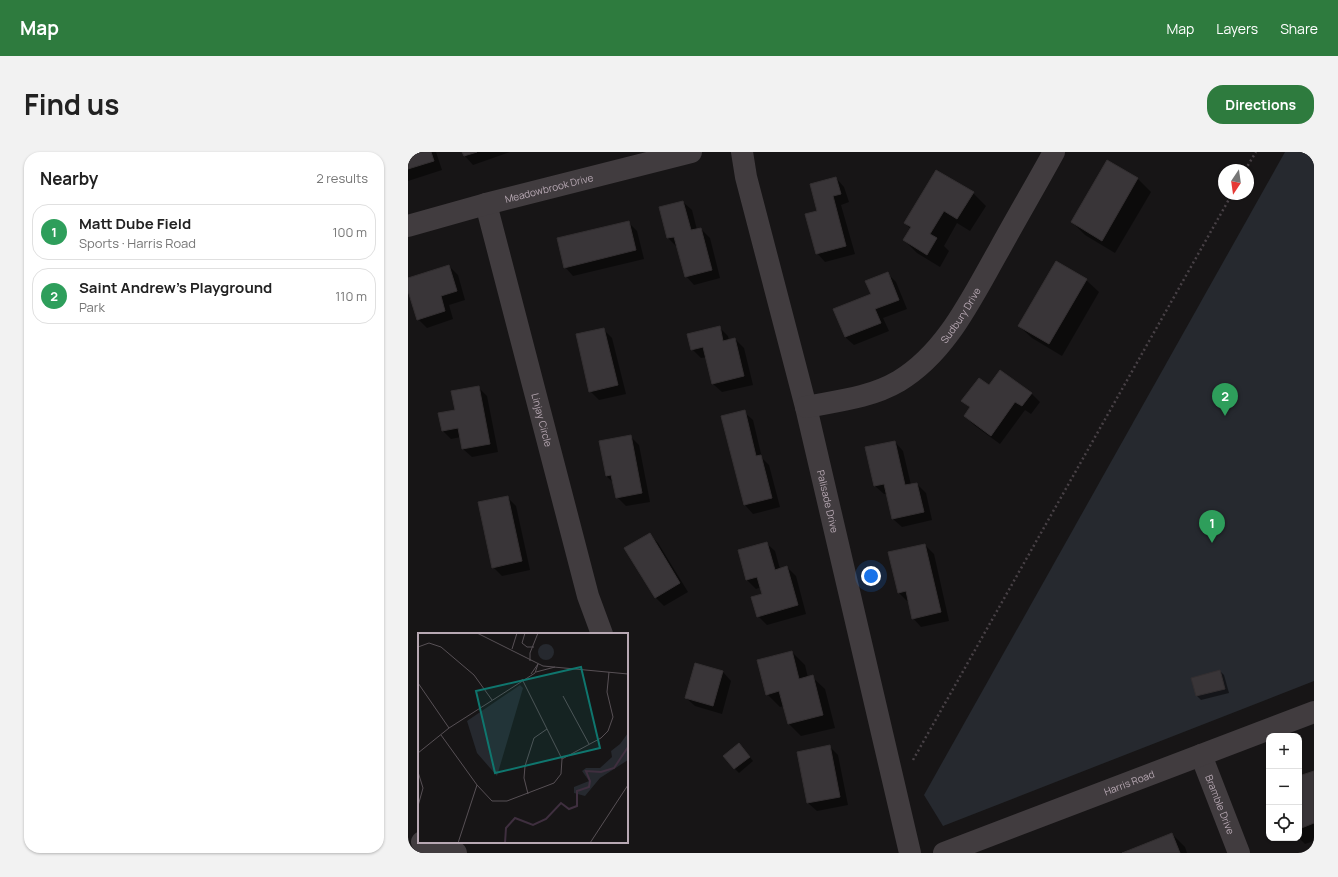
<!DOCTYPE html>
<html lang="en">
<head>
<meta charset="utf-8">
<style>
  :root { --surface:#fff; --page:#f2f2f2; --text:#222; --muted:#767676; --line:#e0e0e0; --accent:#2e7b3e }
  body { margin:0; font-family:Manrope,sans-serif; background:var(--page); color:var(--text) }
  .controls { position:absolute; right:12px; bottom:12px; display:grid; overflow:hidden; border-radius:8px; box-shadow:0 1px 3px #0004 }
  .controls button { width:36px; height:36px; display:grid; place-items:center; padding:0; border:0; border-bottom:1px solid var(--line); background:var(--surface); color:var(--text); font:20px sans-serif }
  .compass { position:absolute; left:810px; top:12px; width:36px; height:36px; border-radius:50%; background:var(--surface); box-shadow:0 1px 3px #0004; rotate:193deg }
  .you { position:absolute; left:463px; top:424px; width:14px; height:14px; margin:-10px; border:3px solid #fff; border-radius:50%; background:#1a73e8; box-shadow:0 0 0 6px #1a73e833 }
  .badge { display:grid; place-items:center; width:26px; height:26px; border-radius:50%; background:var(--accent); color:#fff; font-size:13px; font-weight:700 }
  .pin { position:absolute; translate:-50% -33px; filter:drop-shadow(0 1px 2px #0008) }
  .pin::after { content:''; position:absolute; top:21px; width:14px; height:12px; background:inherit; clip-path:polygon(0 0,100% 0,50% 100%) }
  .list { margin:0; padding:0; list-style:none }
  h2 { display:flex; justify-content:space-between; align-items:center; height:52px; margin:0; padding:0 16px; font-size:17px }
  h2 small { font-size:13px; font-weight:400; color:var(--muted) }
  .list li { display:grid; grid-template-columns:26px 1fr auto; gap:12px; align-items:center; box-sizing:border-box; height:56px; margin:0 8px 8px; padding:0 8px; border:1px solid var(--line); border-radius:16px }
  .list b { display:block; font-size:15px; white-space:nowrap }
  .list p { margin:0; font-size:13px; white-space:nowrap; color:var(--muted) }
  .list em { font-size:13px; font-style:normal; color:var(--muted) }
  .icon { flex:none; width:22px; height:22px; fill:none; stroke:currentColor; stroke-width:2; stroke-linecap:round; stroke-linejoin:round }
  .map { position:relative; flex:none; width:906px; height:701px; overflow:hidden; border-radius:16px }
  header { display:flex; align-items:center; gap:24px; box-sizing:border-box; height:56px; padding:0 20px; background:var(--accent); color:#fff }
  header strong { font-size:19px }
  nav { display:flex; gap:22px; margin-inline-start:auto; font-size:14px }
  .intro { display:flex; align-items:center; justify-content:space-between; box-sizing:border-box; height:96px; padding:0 24px }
  h1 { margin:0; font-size:28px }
  .button { padding:10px 18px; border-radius:16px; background:var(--accent); color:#fff; font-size:14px; font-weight:700 }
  main { display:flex; gap:24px; padding:0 24px }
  aside { flex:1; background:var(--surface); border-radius:16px; box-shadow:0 1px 3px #0004 }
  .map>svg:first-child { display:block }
</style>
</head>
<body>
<header>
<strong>Map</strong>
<nav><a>Map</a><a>Layers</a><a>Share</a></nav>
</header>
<div class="intro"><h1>Find us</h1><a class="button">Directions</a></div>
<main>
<aside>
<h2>Nearby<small>2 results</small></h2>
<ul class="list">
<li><span class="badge" style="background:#2e9e5b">1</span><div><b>Matt Dube Field</b><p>Sports · Harris Road</p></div><em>100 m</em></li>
<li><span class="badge" style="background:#2e9e5b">2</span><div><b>Saint Andrew's Playground</b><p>Park</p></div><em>110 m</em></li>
</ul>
</aside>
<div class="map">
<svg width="906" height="701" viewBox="0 0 906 701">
  <rect width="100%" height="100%" fill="#171516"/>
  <path fill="#26292f" d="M877,0H906V529L535,674L516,643Z"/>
  <g fill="#0007">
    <path d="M0,0H28L34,18L0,29Z"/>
    <path d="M55,0H102L65,13L57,4Z"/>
    <path d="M699,9L730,27L743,40L707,101L677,83L664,70Z"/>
    <path d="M428,26L436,35L441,50L433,53L447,102L417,110L409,101Z"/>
    <path d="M565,41L578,54L562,79L549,71L536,94L541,99L532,115L509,101L496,88L503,77L497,71Z"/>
    <path d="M275,50L284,58L289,78L293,77L302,86L312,126L286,133L278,124L269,95L260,86Z"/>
    <path d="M220,70L229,79L236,107L165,124L157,115Z"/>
    <path d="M41,114L50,123L57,148L41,153L45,167L19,176L10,167L0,135V127Z"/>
    <path d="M480,122L488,130L499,157L475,166L481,179L446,193L437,185L464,143Z"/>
    <path d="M678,128L691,140L654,204L624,186L611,174Z"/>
    <path d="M311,175L320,184L321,189L327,187L336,196L345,233L314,240L305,232L299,205L293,206L284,197Z"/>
    <path d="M195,177L204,186L218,242L191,248L182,239Z"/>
    <path d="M581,234L623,241L632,250L623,262L617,258L592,292L566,273L557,264L563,257L555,249Z"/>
    <path d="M70,235L79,244L90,300L64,305L55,297L53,285L43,287L34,278L48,259Z"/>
    <path d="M336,260L345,268L354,306L361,313L372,355L345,362L337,353Z"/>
    <path d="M222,284L231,293L242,350L218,354L209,345L206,331L198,324Z"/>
    <path d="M487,290L495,299L503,333L509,332L518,341L524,368L494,375L485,367L480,342H476L467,334Z"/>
    <path d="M99,345L108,354L122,418L94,424L85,415Z"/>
    <path d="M241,382L250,391L280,440L256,454L247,445Z"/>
    <path d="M358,391L367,399L372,417L379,415L388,424L398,462L359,473L350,464L355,442L353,435L348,437L339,428L331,398Z"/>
    <path d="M517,393L526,402L541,469L513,475L505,466L501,449H499L491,441Z"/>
    <path d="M384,500L397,513L400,526L404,525L417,537L427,576L393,584L381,572L376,554L372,555L359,542Z"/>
    <path d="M287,512L315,520L323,529L314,562L287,554L278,546Z"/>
    <path d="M812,519L816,523L821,541L793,548L789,544L784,527Z"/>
    <path d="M421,594L430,603L440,653L409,659L400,651Z"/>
    <path d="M335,597L345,609L331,621L327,617Z"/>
    <path d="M906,620V689L897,692L891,686V625Z"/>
    <path d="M764,682L777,695L779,701H717Z"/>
  </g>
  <g fill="#393538" stroke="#332f31">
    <path d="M0,0H23L26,9L0,17Z"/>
    <path d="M54,0H69L56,4Z"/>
    <path d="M699,8L730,26L694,89L663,70Z"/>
    <path d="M528,18L566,40L549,67L536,59L522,82L529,86L519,103L495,88L503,75L496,71Z"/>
    <path d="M428,25L433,42L425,44L438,94L408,102L397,62L409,59L402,32Z"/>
    <path d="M275,49L283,78L293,76L304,118L277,125L266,85L259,86L251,55Z"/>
    <path d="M221,69L228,98L156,116L149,86Z"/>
    <path d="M648,109L679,127L641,192L610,174Z"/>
    <path d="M41,113L49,139L33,144L37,159L9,168L0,139V126Z"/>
    <path d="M480,120L491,148L467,157L473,171L437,185L425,157L463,142L457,129Z"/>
    <path d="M312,174L315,189L327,186L336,224L304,232L295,195L283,198L279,182Z"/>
    <path d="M196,176L210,233L181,240L168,182Z"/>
    <path d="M592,218L624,241L614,254L607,250L583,284L556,264L562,255L553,249L571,226L581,233Z"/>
    <path d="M71,234L82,292L54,297L50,276L34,279L30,261L47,258L43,239Z"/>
    <path d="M337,258L348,304L353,303L364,346L336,353L313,264Z"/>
    <path d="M223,283L234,341L208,346L203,323L198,324L191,289Z"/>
    <path d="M487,289L497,333L509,331L516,360L484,367L476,332L466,334L457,295Z"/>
    <path d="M100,344L114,409L84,416L70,350Z"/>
    <path d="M242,381L272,431L247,446L216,396Z"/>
    <path d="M359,390L367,418L379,414L390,453L349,465L343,445L354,442L349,425L338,428L330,398Z"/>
    <path d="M517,392L533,460L504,467L498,439L490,441L480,400Z"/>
    <path d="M384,499L391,527L405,523L415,563L380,572L371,539L358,543L349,508Z"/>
    <path d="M287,511L315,519L305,554L277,546Z"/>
    <path d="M812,518L817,537L788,544L783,526Z"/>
    <path d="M331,591L342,605L326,617L315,604Z"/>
    <path d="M422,593L432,645L399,651L389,600Z"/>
    <path d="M906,619V671L891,677V624Z"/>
    <path d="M764,681L772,701H714Z"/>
  </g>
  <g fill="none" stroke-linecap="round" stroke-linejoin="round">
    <g stroke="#484146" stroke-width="2.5" stroke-dasharray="2 3" stroke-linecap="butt">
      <path d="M837,18L848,0"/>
      <path d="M505,608L824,42"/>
    </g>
    <g stroke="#413c3f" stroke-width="22">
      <path id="s1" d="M334,0L338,25L398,255L502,701"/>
      <path id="s2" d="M78,52L180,444L194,482"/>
      <path id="s3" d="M0,74L78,52L283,0"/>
      <path id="s4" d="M398,255C429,249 462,246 491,229C539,200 564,145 591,98C609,65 628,33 646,0"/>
      <path id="s5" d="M793,603L831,701"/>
      <path d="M14,690L48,701"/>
      <path id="s6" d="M536,701L906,560"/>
    </g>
  </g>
  <g text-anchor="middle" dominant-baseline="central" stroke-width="3" stroke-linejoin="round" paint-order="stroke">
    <g font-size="10" fill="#b7a8b3" stroke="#121011">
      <text stroke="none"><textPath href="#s3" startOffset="146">Meadowbrook Drive</textPath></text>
      <text stroke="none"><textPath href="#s4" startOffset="188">Sudbury Drive</textPath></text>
      <text stroke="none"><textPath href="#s2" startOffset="223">Linjay Circle</textPath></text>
      <text stroke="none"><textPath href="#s1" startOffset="360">Palisade Drive</textPath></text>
      <text stroke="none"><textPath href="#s6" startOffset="198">Harris Road</textPath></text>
      <text stroke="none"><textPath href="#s5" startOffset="53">Bramble Drive</textPath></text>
    </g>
  </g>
  <g transform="translate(10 481)">
    <rect width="210" height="210" fill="#171516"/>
    <path d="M120 19a8 8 0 1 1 16 0a8 8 0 1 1-16 0ZM102,52L105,55L79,143L59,120L49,88ZM210,100V127L182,145L167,163L156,160V154L171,148L164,138L168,135H182L194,124L193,118L202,111Z" fill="#26292f"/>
    <path fill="none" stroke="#3f2f3f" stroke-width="2" d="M87,210L88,195L97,185L115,192L128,186L143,170L151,176L159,173V158L171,154L172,148L168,138L183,139L196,135L210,114"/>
    <path fill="none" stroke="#575055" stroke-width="1" d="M59,0L125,33L210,41M107,0L104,10L109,14H116M0,14L11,10L23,14L56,42L74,67M94,16L99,0M112,28V20L120,0M118,39L137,34M113,41L120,31M0,50L31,95M145,63L171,111M23,102L59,152L74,168H89L136,150L143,141L144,126L104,46M0,120L31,95L117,40L120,31M144,126L183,105L190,98L195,84L189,59L191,39M0,139L5,155L0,173M110,161L106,145L107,133L116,105L129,96M40,210L59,152M172,210L210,152"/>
    <path fill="#0f766e" fill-opacity="0.15" stroke="#0f766e" stroke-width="2" d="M163,34L182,115L77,140L58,58Z"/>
    <rect width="210" height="210" fill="none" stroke="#b7a8b3" stroke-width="2"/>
  </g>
</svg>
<div class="controls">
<button>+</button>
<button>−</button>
<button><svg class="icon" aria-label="locate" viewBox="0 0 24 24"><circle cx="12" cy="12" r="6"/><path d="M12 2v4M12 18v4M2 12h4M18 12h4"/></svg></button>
</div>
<svg class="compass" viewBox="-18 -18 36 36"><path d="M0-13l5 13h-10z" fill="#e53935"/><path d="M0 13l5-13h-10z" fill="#767676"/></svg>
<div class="you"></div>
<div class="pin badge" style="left:804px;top:391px;background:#2e9e5b">1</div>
<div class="pin badge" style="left:817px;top:264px;background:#2e9e5b">2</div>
</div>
</main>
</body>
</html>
